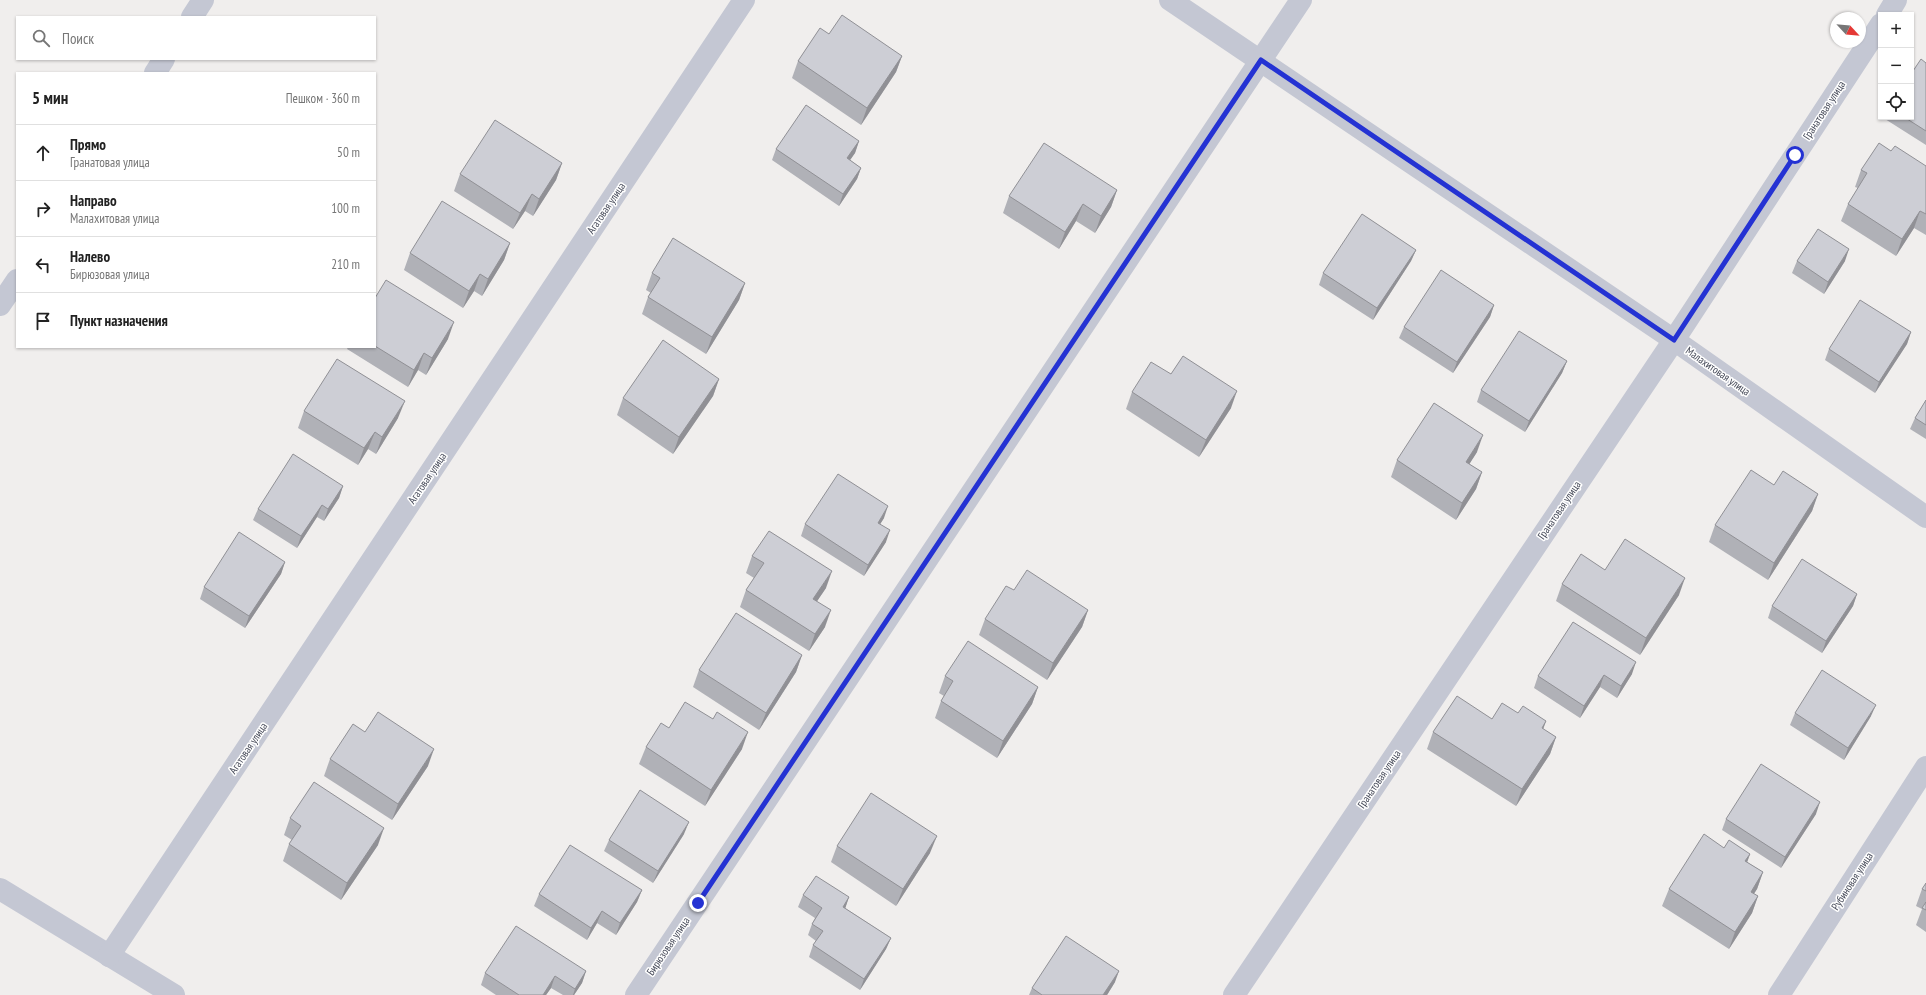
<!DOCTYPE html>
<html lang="ru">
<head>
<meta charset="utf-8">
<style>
  :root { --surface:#fff; --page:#f2f2f2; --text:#222; --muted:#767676; --line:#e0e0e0 }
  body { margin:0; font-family:"PT Sans Narrow",sans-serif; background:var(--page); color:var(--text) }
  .controls { position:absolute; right:12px; top:12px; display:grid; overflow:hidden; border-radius:0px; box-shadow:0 1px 3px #0004 }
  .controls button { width:36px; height:36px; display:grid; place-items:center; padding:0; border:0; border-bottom:1px solid var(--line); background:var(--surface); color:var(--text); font:20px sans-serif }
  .compass { position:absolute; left:1830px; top:12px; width:36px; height:36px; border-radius:50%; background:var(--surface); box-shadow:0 1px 3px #0004; rotate:116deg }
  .stop { position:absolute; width:12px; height:12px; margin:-9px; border:3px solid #2432d3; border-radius:50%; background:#fff }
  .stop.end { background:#2432d3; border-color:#fff; box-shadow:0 1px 4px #0008 }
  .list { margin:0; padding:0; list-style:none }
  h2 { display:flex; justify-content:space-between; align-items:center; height:52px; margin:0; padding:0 16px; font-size:17px }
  h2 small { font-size:13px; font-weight:400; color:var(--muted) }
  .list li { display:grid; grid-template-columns:26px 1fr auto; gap:12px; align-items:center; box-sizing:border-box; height:56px; padding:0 16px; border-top:1px solid var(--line) }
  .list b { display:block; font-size:15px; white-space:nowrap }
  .list p { margin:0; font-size:13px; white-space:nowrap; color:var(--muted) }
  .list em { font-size:13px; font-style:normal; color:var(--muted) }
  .icon { flex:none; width:22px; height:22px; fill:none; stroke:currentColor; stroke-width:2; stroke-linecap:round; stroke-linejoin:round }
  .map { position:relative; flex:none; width:1926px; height:995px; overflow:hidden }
  .search { position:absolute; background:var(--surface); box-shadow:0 1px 3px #0004; left:16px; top:16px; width:360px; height:44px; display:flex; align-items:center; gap:10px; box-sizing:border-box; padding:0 14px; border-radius:0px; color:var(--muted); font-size:15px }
  .panel { position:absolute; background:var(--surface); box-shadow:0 1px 3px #0004; left:16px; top:72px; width:360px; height:276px; border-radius:0px }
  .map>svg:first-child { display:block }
</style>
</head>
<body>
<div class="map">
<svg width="1926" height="995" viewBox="0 0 1926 995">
  <rect width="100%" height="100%" fill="#f0eeed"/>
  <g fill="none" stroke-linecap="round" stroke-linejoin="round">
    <g stroke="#c4c7d3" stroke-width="22">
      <path d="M1170,0L1674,340L1926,517"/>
      <path d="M1887,15L1896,0"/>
      <path d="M192,17L203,0"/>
      <path d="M155,73L164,59"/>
      <path d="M0,305L17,280"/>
      <path d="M0,889L174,995"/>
      <path d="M109,956L744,0"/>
      <path d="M636,995L1301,0"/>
      <path d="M1234,995L1674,340L1881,24"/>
      <path d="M1779,995L1926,767"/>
    </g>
  </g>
  <g fill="#b0b1b7">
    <path d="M829,34L902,56L896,72L861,125L792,78L798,61Z"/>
    <path d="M1926,63V145L1885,119L1886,117H1911Z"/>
    <path d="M859,141L855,153L850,160L861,168L857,179L839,206L772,160L776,149Z"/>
    <path d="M1891,151L1926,166V235L1914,228L1896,256L1841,221L1848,204L1858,188L1855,187L1861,170Z"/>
    <path d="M562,163L556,180L533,216L525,211L513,229L454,191L460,174Z"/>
    <path d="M1117,190L1111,207L1095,233L1076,221L1059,249L1003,213L1009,196Z"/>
    <path d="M510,243L504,260L482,296L474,291L463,308L404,270L410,253Z"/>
    <path d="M1416,250L1411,261L1373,320L1319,285L1323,273Z"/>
    <path d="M1797,261H1845L1824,294L1792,273Z"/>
    <path d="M652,273L745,283L739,300L706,354L642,314L648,297L651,293L646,290Z"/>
    <path d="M375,298L448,339L426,375L418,370L408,387L347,349L348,347H375Z"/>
    <path d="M1494,305L1490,317L1453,373L1399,338L1404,327Z"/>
    <path d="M1911,332L1907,344L1875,393L1825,360L1829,349Z"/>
    <path d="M1567,361L1562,373L1525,432L1477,402L1481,390Z"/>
    <path d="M1171,374L1231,408L1199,457L1126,409L1132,392Z"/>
    <path d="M719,379L713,396L673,454L617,415L623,398Z"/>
    <path d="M1926,400V439L1910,429L1915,418Z"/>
    <path d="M304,411L398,418L376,454L368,449L358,465L298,428Z"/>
    <path d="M1477,452L1469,464L1482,472L1476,489L1456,520L1391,477L1397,460Z"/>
    <path d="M1774,485L1818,494L1812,511L1768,580L1709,542L1715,525Z"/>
    <path d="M343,486L339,498L324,521L317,517L297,548L253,520L258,509Z"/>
    <path d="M884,518L880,524L886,542L864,576L801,536L805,524Z"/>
    <path d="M752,556L826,588L817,601L825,627L809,651L740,607L746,590L754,578L746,573Z"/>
    <path d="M285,562L281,574L245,628L200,599L204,587Z"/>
    <path d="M1605,570L1679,595L1640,655L1556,601L1562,584Z"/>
    <path d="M1857,594L1853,606L1822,653L1768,618L1772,606Z"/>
    <path d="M1088,610L1082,627L1047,680L979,635L985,619Z"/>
    <path d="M802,655L796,672L759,730L693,687L699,670Z"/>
    <path d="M1632,674L1617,698L1600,687L1580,718L1534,688L1538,676Z"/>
    <path d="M945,676L1038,687L1032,704L997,758L935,718L941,701L944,696L939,693Z"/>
    <path d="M1518,713L1546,721L1543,729L1556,737L1550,754L1516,806L1427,749L1433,732Z"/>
    <path d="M1795,713L1871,716L1844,760L1790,725Z"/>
    <path d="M669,728L742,749L705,806L639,764L646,747Z"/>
    <path d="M330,759L428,766L392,820L324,776Z"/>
    <path d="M1816,814L1781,868L1722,830L1726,819Z"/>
    <path d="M290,818L378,845L341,900L283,861L289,844L292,840L284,835Z"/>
    <path d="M684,834L653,883L604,851L609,840Z"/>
    <path d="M837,846L930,853L896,906L831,862Z"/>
    <path d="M1724,848L1750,854L1747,862L1763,872L1757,889L1754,894L1758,896L1752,913L1729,949L1662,906L1669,889Z"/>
    <path d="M1926,883V932L1916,925L1922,909L1916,906L1922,889Z"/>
    <path d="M642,890L637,902L616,935L597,923L587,940L534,906L539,894Z"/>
    <path d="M803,895L849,897L845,908L891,938L886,949L860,990L809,957L813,945L816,941L808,935L812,924L815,918L798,907Z"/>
    <path d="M586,971L582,983L574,995H563L551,988L546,995H496L481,985L485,973Z"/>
    <path d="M1115,982L1107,995H1029L1032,988Z"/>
  </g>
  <g fill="#909095">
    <path d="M902,56L896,72L861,125L867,108Z"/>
    <path d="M859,141L855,153L843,170L847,158Z"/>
    <path d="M562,163L556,180L533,216L539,199Z"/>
    <path d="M861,168L857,179L839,206L843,194Z"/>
    <path d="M1117,190L1111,207L1095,233L1101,216Z"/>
    <path d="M532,194L525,211L513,229L520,213Z"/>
    <path d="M1083,204L1076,221L1059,249L1065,232Z"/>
    <path d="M1920,211L1914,228L1896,256L1902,239Z"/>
    <path d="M510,243L504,260L482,296L488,279Z"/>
    <path d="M1849,249L1845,261L1824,294L1828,282Z"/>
    <path d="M1416,250L1411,261L1373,320L1377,308Z"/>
    <path d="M480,274L474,291L463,308L469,291Z"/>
    <path d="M745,283L739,300L706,354L712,337Z"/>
    <path d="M1494,305L1490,317L1453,373L1457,362Z"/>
    <path d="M454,322L448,339L426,375L432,358Z"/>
    <path d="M1911,332L1907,344L1875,393L1879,382Z"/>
    <path d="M424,353L418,370L408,387L414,370Z"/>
    <path d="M1567,361L1562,373L1525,432L1529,421Z"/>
    <path d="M719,379L713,396L673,454L679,437Z"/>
    <path d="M1237,391L1231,408L1199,457L1206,440Z"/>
    <path d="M405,401L398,418L376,454L382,437Z"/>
    <path d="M375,432L368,449L358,465L364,448Z"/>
    <path d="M1483,435L1477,452L1460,479L1466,462Z"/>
    <path d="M1482,472L1476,489L1456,520L1462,503Z"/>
    <path d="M343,486L339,498L324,521L328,509Z"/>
    <path d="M1818,494L1812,511L1768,580L1774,563Z"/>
    <path d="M322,505L317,517L297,548L301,536Z"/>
    <path d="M888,506L884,518L874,534L878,523Z"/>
    <path d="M890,530L886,542L864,576L868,565Z"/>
    <path d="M285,562L281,574L245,628L249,616Z"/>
    <path d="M832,571L826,588L807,616L813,599Z"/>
    <path d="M1685,578L1679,595L1640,655L1646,638Z"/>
    <path d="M1857,594L1853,606L1822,653L1826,641Z"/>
    <path d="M831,610L825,627L809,651L815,634Z"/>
    <path d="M1088,610L1082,627L1047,680L1053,663Z"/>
    <path d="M802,655L796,672L759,730L766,713Z"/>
    <path d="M1636,662L1632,674L1617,698L1621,686Z"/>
    <path d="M1604,675L1600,687L1580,718L1584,706Z"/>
    <path d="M1038,687L1032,704L997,758L1003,741Z"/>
    <path d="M1876,705L1871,716L1844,760L1848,748Z"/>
    <path d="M1546,721L1540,738L1542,728Z"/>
    <path d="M748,732L742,749L705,806L711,790Z"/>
    <path d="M1556,737L1550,754L1516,806L1522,789Z"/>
    <path d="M434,749L428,766L392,820L398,804Z"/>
    <path d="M1820,802L1816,814L1781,868L1785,857Z"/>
    <path d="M689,822L684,834L653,883L658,871Z"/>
    <path d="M384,828L378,845L341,900L347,883Z"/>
    <path d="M937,836L930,853L896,906L903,889Z"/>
    <path d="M1750,854L1744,871L1745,861Z"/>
    <path d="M1763,872L1757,889L1744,908L1751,892Z"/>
    <path d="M642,890L637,902L616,935L620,923Z"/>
    <path d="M1758,896L1752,913L1729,949L1735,932Z"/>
    <path d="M849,897L845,909L843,907Z"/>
    <path d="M602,911L597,923L587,940L591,928Z"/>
    <path d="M891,938L886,949L860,990L864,979Z"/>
    <path d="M586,971L582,983L574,995H573L575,989Z"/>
    <path d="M1119,971L1115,982L1107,995H1103Z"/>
    <path d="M555,976L551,988L546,995H543Z"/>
  </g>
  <g fill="#cdced5" stroke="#909095">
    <path d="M842,15L902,56L867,108L798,61L820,28L829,34Z"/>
    <path d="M1921,59L1926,63V131L1904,117H1911V74Z"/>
    <path d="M806,105L859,141L847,158L861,168L843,194L776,149Z"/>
    <path d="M495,120L562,163L539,199L532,194L520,213L460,174Z"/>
    <path d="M1044,143L1117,190L1101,216L1083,204L1065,232L1009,196Z"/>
    <path d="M1879,143L1891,151L1895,146L1926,166V214L1920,211L1902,239L1848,204L1867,173L1861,170Z"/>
    <path d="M442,201L510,243L488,279L480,274L469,291L410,253Z"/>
    <path d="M1362,214L1416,250L1377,308L1323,273Z"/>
    <path d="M1818,229L1849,249L1828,282L1797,261Z"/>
    <path d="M673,238L745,283L712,337L648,297L660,278L652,273Z"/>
    <path d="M1441,270L1494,305L1457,362L1404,327Z"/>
    <path d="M386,280L454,322L432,358L424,353L414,370L375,346V298Z"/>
    <path d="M1860,300L1911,332L1879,382L1829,349Z"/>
    <path d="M1519,331L1567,361L1529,421L1481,390Z"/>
    <path d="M663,340L719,379L679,437L623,398Z"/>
    <path d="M1183,356L1237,391L1206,440L1132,392L1151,362L1171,374Z"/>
    <path d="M337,359L405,401L382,437L375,432L364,448L304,411Z"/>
    <path d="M1926,400V425L1915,418Z"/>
    <path d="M1434,403L1483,435L1466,462L1482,472L1462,503L1397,460Z"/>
    <path d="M293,454L343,486L328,509L322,505L301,536L258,509Z"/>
    <path d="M1751,470L1774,485L1783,471L1818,494L1774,563L1715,525Z"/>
    <path d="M838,474L888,506L878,523L890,530L868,565L805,524Z"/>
    <path d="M769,531L832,571L813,599L831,610L815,634L746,590L764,563L752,556Z"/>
    <path d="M239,532L285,562L249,616L204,587Z"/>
    <path d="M1625,539L1685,578L1646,638L1562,584L1581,554L1605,570Z"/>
    <path d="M1802,559L1857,594L1826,641L1772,606Z"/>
    <path d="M1027,570L1088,610L1053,663L985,619L1006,586L1014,590Z"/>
    <path d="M736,613L802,655L766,713L699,670Z"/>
    <path d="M1573,622L1636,662L1621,686L1604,675L1584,706L1538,676Z"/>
    <path d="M968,641L1038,687L1003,741L941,701L953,681L945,676Z"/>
    <path d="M1822,670L1876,705L1848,748L1795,713Z"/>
    <path d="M1457,696L1492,719L1502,703L1518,713L1523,706L1546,721L1542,728L1556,737L1522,789L1433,732Z"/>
    <path d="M685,702L713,719L717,712L748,732L711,790L646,747L661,723L669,728Z"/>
    <path d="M378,712L434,749L398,804L330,759L353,724L365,732Z"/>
    <path d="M1761,764L1820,802L1785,857L1726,819Z"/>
    <path d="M314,782L384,828L347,883L289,844L301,826L290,818Z"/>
    <path d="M640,790L689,822L658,871L609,840Z"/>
    <path d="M871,793L937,836L903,889L837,846Z"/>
    <path d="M1704,834L1724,848L1729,840L1750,854L1745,861L1763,872L1751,892L1758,896L1735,932L1669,889Z"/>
    <path d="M570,845L642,890L620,923L602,911L591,928L539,894Z"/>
    <path d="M816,876L849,897L843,907L891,938L864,979L813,945L823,931L812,924L822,908L803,895Z"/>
    <path d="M1926,883V891L1922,889Z"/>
    <path d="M1926,902V910L1922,908Z"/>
    <path d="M516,926L586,971L575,989L555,976L543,995H519L485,973Z"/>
    <path d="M1066,936L1119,971L1103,995H1042L1032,988Z"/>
  </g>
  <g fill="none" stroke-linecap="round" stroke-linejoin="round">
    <path stroke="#2432d3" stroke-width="5" d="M698,903L1261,60L1674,340L1795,155"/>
  </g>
  <g text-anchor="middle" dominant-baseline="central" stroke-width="3" stroke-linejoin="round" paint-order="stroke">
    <g font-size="11" fill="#464a59" stroke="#fff">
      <text transform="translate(1824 110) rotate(-57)">Гранатовая улица</text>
      <text transform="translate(606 208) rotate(-56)">Агатовая улица</text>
      <text transform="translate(1718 371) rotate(35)">Малахитовая улица</text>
      <text transform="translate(427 478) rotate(-56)">Агатовая улица</text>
      <text transform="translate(1559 510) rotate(-56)">Гранатовая улица</text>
      <text transform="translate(248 748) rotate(-56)">Агатовая улица</text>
      <text transform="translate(1379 779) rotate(-56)">Гранатовая улица</text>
      <text transform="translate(1852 881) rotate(-57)">Рубиновая улица</text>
      <text transform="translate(668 946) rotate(-56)">Бирюзовая улица</text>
    </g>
  </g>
</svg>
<div class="controls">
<button>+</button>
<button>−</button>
<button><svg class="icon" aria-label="locate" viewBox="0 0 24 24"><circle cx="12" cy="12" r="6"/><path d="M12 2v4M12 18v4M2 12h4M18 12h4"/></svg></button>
</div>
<svg class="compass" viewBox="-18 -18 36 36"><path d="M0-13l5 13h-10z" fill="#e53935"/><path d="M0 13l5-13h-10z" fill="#767676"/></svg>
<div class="stop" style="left:1795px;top:155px"></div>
<div class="stop end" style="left:698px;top:903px"></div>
<div class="search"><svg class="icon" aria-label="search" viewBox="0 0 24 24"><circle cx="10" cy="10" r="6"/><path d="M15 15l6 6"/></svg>Поиск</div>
<section class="panel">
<h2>5 мин<small>Пешком · 360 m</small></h2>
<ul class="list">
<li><svg class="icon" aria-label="ahead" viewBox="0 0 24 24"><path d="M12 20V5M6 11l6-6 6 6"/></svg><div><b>Прямо</b><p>Гранатовая улица</p></div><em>50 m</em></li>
<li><svg class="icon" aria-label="right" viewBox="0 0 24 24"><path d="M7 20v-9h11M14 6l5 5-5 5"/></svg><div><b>Направо</b><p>Малахитовая улица</p></div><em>100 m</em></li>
<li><svg class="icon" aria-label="left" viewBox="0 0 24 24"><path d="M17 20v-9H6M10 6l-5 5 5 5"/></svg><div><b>Налево</b><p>Бирюзовая улица</p></div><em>210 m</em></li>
<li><svg class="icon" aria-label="arrive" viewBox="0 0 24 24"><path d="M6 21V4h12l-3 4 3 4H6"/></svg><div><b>Пункт назначения</b></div></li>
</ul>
</section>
</div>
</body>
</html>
